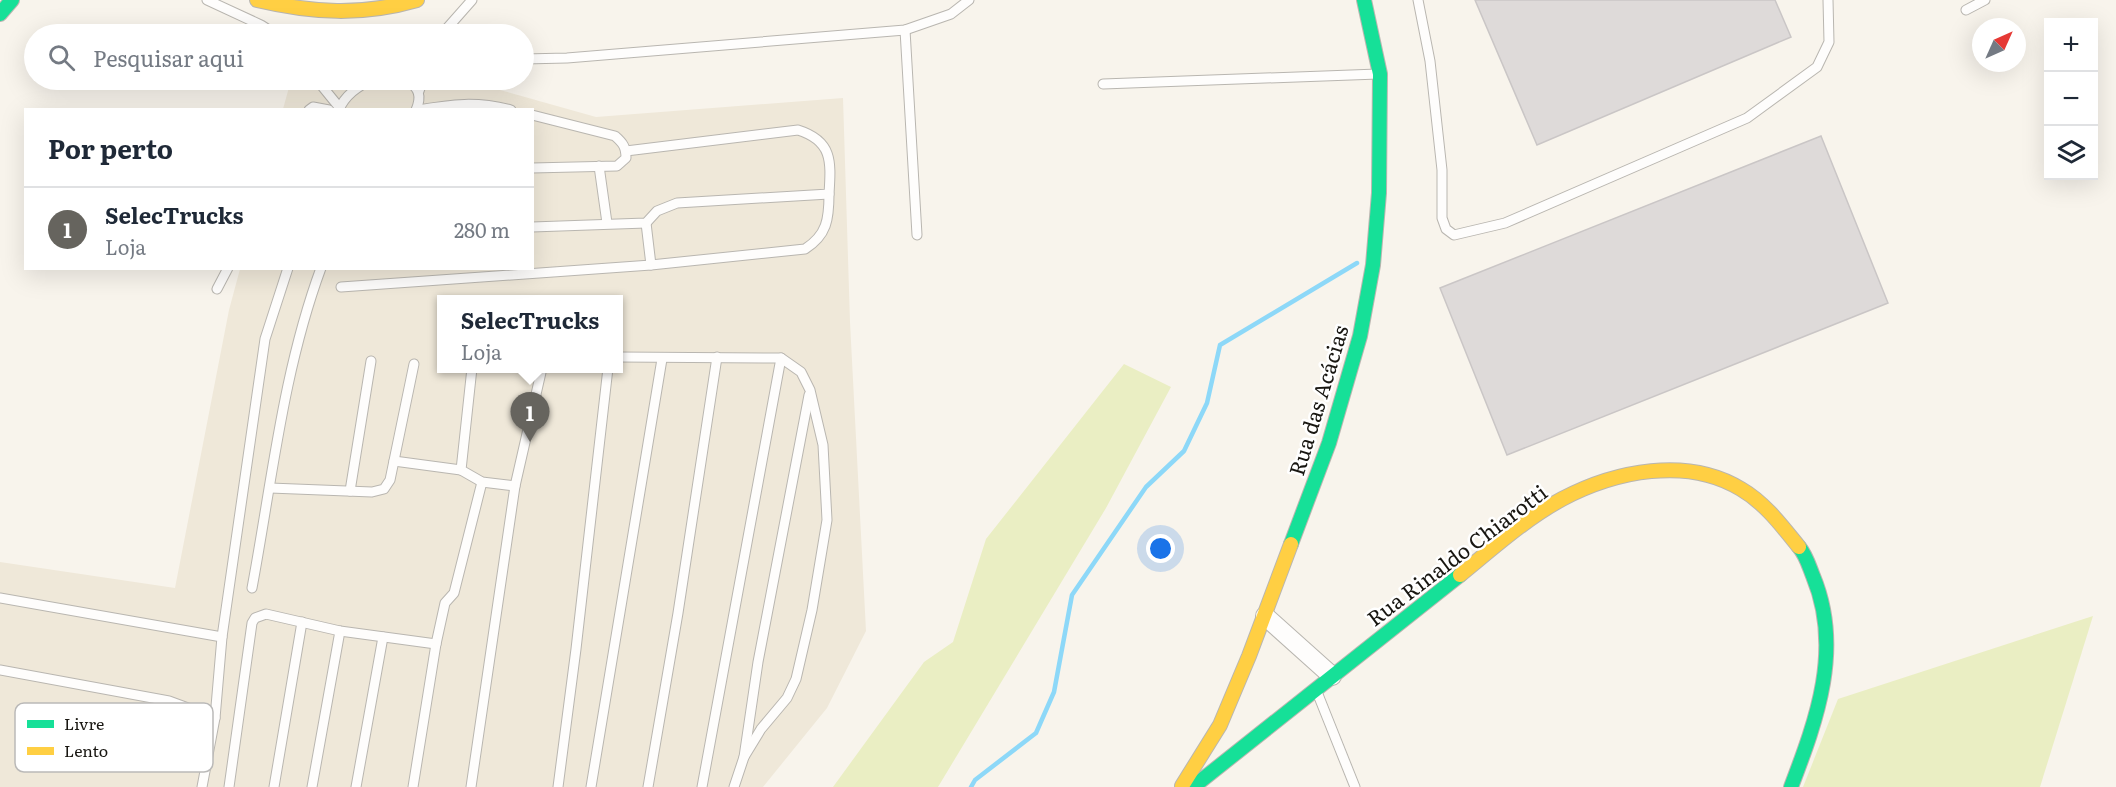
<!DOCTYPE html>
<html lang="pt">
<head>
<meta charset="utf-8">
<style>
  :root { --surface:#fff; --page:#f2f2f3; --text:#1f2937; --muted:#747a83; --line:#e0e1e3; --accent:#66645e }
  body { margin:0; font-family:Literata,serif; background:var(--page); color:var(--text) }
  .controls { position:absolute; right:18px; top:18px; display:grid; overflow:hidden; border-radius:0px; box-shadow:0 6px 24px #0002 }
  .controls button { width:54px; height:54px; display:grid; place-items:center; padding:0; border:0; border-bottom:2px solid var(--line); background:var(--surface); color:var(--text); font:30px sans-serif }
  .compass { position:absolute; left:1972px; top:18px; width:54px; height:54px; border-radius:50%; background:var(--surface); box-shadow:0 6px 24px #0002; rotate:45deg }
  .you { position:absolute; left:1161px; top:549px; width:21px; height:21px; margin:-15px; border:4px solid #fff; border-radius:50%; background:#1a73e8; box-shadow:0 0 0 9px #1a73e833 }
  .badge { display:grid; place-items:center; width:39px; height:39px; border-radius:50%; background:var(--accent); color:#fff; font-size:20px; font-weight:700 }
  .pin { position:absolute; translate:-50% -50px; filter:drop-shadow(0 2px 3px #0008) }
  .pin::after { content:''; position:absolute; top:32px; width:21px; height:18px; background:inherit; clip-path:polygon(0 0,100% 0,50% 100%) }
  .popup { position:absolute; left:437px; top:295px; width:186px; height:78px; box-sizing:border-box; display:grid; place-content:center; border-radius:0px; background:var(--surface); filter:drop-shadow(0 2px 4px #0005); font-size:20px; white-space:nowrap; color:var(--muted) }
  .popup b { font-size:22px; color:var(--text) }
  .popup::after { content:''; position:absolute; left:50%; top:100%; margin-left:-12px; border:12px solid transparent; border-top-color:var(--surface) }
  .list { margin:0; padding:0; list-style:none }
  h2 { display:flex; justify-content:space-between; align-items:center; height:78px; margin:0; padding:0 24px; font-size:26px }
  h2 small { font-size:20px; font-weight:400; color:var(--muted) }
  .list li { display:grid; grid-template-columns:39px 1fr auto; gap:18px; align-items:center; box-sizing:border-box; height:84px; padding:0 24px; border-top:2px solid var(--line) }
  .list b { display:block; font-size:22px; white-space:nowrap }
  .list p { margin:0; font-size:20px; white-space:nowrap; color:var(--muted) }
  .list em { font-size:20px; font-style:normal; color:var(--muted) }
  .icon { flex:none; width:33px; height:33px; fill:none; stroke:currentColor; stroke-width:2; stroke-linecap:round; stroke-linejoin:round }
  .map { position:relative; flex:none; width:2116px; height:787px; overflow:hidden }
  .search { position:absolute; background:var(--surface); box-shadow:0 6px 24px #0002; left:24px; top:24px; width:510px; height:66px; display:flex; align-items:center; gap:15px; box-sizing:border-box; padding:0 21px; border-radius:33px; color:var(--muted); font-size:22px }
  .panel { position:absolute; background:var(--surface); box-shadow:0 6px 24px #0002; left:24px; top:108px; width:510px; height:162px; border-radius:0px }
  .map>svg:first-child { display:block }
</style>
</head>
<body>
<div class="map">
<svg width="2116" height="787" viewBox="0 0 2116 787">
  <rect width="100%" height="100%" fill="#f8f4ec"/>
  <path fill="#efe8d9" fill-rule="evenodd" d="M291,80H465L596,117L843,98L850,322L866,631L827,708L763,787H0V562L175,588L229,310L240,269L532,268V110L283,109ZM442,300H618V368H442Z"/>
  <g fill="#eaeec3">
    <path d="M1124,364L1171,387L1106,508L938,787H833L924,662L953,642L986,539Z"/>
    <path d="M2093,616L2040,787H1803L1838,699Z"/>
  </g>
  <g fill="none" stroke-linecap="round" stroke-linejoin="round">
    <path stroke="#8dd8f8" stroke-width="4.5" d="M971,787L975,780L1036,733L1054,692L1072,595L1146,487L1184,451L1207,403L1220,345L1357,263"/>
  </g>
  <g fill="#dedad9" stroke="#cac6c6" stroke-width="1.5">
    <path d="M1475,0H1775L1791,37L1537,145Z"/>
    <path d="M1821,136L1888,303L1507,455L1440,288Z"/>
  </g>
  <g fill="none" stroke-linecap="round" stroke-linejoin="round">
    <g stroke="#b9b6b0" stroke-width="11">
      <g id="lane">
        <path d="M207,0L261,25L275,34"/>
        <path d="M1418,0L1430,61L1442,170V218L1446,229L1454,235L1505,223L1747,118L1817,67L1829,42L1828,0"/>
        <path d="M1966,10L1985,0"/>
        <path d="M905,30L917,235"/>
        <path d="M442,34L472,0"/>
        <path d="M524,59L567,58L905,30L951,14L969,0"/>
        <path d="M317,80L339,107"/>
        <path d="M407,80C419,88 422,96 416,110"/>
        <path d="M1103,84L1378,74"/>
        <path d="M419,91L423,80"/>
        <path d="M309,110L313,107L329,110"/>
        <path d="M339,110C344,96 359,85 372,80"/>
        <path d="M418,110C452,104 477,101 511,110"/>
        <path d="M532,115L615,136C623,143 626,147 626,158L617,166L532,168"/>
        <path d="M599,166L607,223"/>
        <path d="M532,227L646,223L657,211L677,203L829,194C831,162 833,141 798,130L626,151"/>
        <path d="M651,265L805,249C827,235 829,219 829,194"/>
        <path d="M341,287L651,265L646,223"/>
        <path d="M217,289L228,268"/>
        <path d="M618,357L781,358L801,372L810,390L823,445L827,520L812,610L796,679L787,698L761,729L744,757"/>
        <path d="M472,368L461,470L482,482L515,486L542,368"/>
        <path d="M394,461L461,470"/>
        <path d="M270,488L372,492L384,489L390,480L414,364"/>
        <path d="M350,491L371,361"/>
        <path d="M252,588C272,481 283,371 321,268"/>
        <path d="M0,598L222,637"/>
        <path d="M0,670L169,701L215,718"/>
        <path d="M1317,692L1355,787"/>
        <path d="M202,787L215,718L222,637L265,339L288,268"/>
        <path d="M229,787L252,623L255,618L266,614L340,631L436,644L445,603L454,593L482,482"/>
        <path d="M274,787L302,622"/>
        <path d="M312,787L340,631"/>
        <path d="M356,787L383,637"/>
        <path d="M413,787L436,644"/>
        <path d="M471,787L515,486"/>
        <path d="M558,787L576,649L608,368"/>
        <path d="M591,787L662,359"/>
        <path d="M648,787L678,613L717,357"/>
        <path d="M702,787L781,358"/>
        <path d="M734,787L744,757L758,662L809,395"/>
      </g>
    </g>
    <g stroke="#b9b6b0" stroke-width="20">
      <path id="street" d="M1265,616L1332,676"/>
    </g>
    <g stroke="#b9b6b0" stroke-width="16">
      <g id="fast">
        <path d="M0,14L12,0"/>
        <path d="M1291,544L1329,443L1360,336L1373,265L1379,193L1380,74L1364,0"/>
        <path d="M1193,787L1460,575"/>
        <path d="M1791,787C1817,719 1843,648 1813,576C1809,566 1806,555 1799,547"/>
      </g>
    </g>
    <g stroke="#b9b6b0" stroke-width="16">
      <g id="slow">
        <path d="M257,0C312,13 362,16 417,0"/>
        <path d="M1460,575C1492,549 1525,519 1562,499C1615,471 1687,456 1741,489C1765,503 1782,526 1799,547"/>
        <path d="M1182,786L1220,725L1249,656L1291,544"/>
      </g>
    </g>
    <use href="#lane" stroke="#fefdfc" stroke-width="9"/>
    <use href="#street" stroke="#fefdfc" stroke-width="18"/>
    <use href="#fast" stroke="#16e098" stroke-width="14"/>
    <use href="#slow" stroke="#ffcf43" stroke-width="14"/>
  </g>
  <g text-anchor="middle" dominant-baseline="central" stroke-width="5" stroke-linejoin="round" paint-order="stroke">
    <g font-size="21" fill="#181611" stroke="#fff">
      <text transform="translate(1317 400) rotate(-73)">Rua das Acácias</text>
      <text transform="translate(1456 554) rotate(-37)">Rua Rinaldo Chiarotti</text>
    </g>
  </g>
  <rect x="15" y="703" width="198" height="69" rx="9" fill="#fff" stroke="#bab9b8" stroke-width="1.5"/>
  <rect x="27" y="720" width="27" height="8" fill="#16e098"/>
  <rect x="27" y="747" width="27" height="8" fill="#ffcf43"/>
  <g font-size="16" fill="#181611">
    <text x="64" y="730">Livre</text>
    <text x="64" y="757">Lento</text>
  </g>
</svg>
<div class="controls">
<button>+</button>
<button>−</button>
<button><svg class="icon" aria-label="layers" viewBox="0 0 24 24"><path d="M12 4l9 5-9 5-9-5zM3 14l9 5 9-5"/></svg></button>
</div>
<svg class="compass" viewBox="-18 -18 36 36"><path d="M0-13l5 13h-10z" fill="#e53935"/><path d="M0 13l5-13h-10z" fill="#747a83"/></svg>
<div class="you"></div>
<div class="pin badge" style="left:530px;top:442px">1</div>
<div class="popup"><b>SelecTrucks</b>Loja</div>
<div class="search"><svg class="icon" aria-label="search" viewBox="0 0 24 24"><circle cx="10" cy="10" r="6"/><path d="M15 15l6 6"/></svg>Pesquisar aqui</div>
<section class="panel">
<h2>Por perto<small></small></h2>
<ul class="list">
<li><span class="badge">1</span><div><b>SelecTrucks</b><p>Loja</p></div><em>280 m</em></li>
</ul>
</section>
</div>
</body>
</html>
